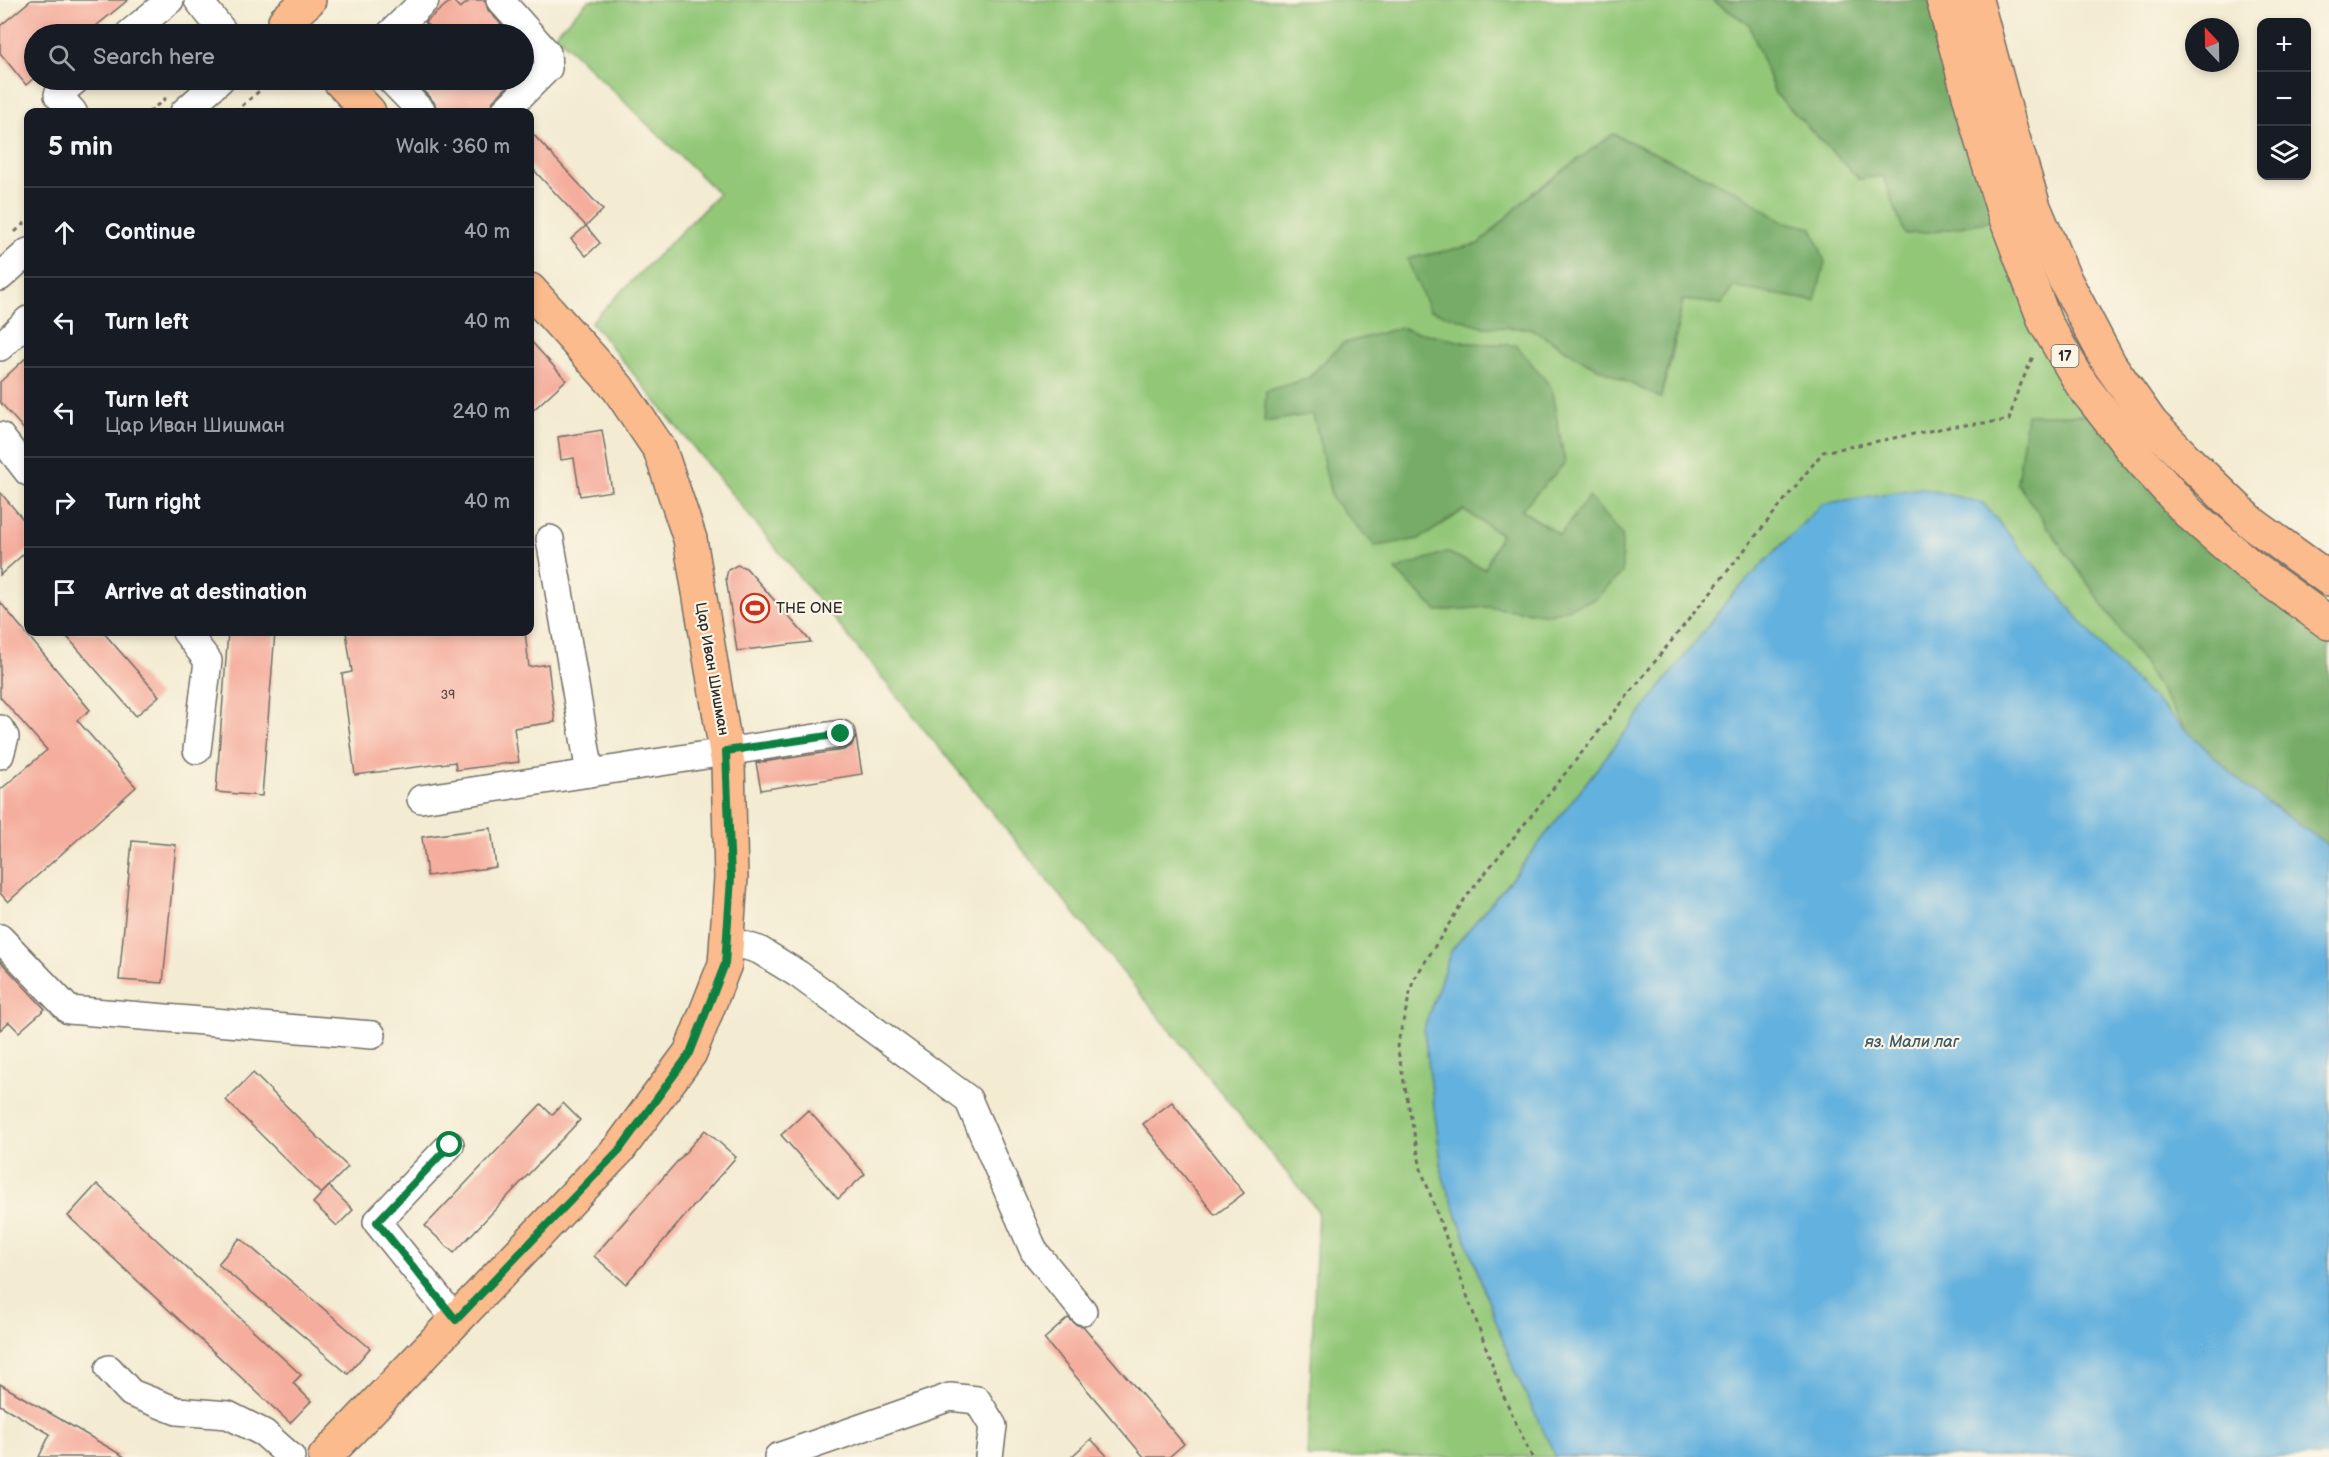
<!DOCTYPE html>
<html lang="en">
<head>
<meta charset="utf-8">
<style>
  :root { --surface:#171b24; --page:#20242c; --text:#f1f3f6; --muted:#9ea1a6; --line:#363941 }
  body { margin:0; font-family:"Balsamiq Sans",sans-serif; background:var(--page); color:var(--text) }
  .controls { position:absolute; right:18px; top:18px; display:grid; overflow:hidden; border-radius:12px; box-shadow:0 3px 9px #0003 }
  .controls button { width:54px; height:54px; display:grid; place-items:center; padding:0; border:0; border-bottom:2px solid var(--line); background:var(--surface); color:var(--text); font:30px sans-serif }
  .compass { position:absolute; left:2185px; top:18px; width:54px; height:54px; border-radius:50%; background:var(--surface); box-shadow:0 3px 9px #0003; rotate:338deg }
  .stop { position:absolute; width:18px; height:18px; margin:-14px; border:4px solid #0b8043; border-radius:50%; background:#fff }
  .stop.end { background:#0b8043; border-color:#fff; box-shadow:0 2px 6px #0008 }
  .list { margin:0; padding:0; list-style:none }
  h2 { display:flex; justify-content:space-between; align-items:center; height:78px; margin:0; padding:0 24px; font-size:26px }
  h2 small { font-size:20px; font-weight:400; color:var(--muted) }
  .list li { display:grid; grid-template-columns:39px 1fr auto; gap:18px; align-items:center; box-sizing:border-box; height:90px; padding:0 24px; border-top:2px solid var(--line) }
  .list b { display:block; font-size:22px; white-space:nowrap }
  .list p { margin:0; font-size:20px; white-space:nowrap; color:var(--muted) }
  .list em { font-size:20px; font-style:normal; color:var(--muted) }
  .icon { flex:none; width:33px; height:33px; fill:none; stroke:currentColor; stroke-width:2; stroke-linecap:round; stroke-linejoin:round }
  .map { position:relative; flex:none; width:2329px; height:1457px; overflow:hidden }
  .search { position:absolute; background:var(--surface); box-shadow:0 3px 9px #0003; left:24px; top:24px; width:510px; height:66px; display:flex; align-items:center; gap:15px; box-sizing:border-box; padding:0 21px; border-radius:33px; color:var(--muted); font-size:22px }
  .panel { position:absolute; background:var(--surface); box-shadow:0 3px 9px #0003; left:24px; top:108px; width:510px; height:528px; border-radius:12px }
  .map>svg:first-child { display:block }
</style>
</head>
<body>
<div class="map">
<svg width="2329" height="1457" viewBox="0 0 2329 1457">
  <rect width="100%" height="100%" fill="#fcf5e5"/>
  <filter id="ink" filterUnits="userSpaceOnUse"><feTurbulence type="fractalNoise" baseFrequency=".0167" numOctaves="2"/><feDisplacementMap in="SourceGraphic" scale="12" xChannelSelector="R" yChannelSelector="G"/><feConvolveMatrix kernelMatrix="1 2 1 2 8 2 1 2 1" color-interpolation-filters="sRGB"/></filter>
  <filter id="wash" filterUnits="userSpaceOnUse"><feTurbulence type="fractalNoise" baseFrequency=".008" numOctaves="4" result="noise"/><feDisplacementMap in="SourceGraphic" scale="24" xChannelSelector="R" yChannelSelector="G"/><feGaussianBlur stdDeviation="1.35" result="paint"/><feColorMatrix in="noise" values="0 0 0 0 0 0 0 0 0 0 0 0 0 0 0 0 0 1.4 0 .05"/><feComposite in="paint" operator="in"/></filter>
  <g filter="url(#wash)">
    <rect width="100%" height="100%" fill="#f3ebd2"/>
    <path fill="#93c778" stroke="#5f7952" stroke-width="1.5" fill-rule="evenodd" d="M589,0H1712L1749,24L1775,93L1859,179L1883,176L1905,234L1940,231L2000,219L2097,415L2133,648L2187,731L2114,661L1732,595L1512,878L1451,951L1424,1029L1443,1177L1514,1370L1556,1457H1307L1318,1211L591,322L719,194L555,34ZM1613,134L1740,193L1781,221L1812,228L1814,301L1733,287L1722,304L1683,300L1671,361L1660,398L1586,362L1530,328L1485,327L1407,259L1479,244L1531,194ZM1400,328L1467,343L1516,345L1521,510L1560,535L1588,498L1551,614L1486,607L1437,611L1446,552L1485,570L1501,534L1464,510L1420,539L1332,499L1313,413L1265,422L1266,391L1307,379L1342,344Z"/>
    <g fill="#76ac68" stroke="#506c4a" stroke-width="1.5">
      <path d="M1712,0H1937L2000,219L1940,231L1905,234L1883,176L1859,179L1775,93L1749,24Z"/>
      <path d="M1613,134L1740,193L1781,221L1812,228L1825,262L1815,301L1733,287L1722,304L1683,300L1661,398L1586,362L1530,328L1485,327L1429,310L1407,259L1479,244L1531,194Z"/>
      <path d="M1400,328L1467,343L1516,345L1551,387L1565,463L1521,510L1560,535L1589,497L1622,535V573L1595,599L1551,614L1486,607L1437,611L1395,570L1446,552L1485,569L1501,534L1463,510L1420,539L1375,546L1332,499L1313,414L1264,422L1266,391L1307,379L1342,344Z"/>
      <path d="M2027,415H2097L2329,627V846L2247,788L2187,731L2133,648L2017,483Z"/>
    </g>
    <path fill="#64b1de" stroke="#486e84" stroke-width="1.5" d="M1921,488L1983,503L2114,661L2247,788L2329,846V1457H1556L1514,1370L1443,1177L1424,1029L1451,951L1512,878L1732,595L1822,504Z"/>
    <g id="blocks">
      <g fill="#f5ae9e">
        <path d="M31,0H128L86,34H34V78L26,85L0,53V26Z"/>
        <path d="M452,0L460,8L471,0H485L488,10L510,34H435L425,22Z"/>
        <path d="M430,80H514L493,101L489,112H438L434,102L420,87Z"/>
        <path d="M530,131L603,210L586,226L530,166Z"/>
        <path d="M586,226L600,243L586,256L571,239Z"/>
        <path d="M530,340L566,380L530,413Z"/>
        <path d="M28,356V434L0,402V382Z"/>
        <path d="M602,430L612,491L580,496L574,458L561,460L558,437Z"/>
        <path d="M0,492L28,525V550L0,575Z"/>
        <path d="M737,565L746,568L811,642L737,651L726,578L728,570Z"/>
        <path d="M0,602L90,710L77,720L136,787L8,902L0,893V790L47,750L0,697Z"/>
        <path d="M63,632H103L159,696L136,716Z"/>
        <path d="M228,632H275L262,796L216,792Z"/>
        <path d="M346,632H525L529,667L548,664L555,722L514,728L519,762L456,770L455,762L355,775L342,674L352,672Z"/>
        <path d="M856,737L862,774L761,790L756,763L843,750L851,746Z"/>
        <path d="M491,828L496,867L427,876L422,837Z"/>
        <path d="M132,841L176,845L163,983L119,980Z"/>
        <path d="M0,961L45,1009L19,1032L9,1022L0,1030Z"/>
        <path d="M253,1073L348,1167L321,1194L226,1100Z"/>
        <path d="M1172,1102L1244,1193L1215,1215L1143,1124Z"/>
        <path d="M563,1103L580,1120L454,1253L425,1226L541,1104L552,1115Z"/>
        <path d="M808,1110L865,1174L838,1199L781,1135Z"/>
        <path d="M705,1130L736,1157L626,1284L594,1256Z"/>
        <path d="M97,1184L301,1375L293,1383L311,1401L290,1423L68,1216Z"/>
        <path d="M329,1186L353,1210L337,1226L313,1203Z"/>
        <path d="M240,1238L370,1348L348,1374L218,1264Z"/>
        <path d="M1068,1318L1077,1325L1083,1326L1184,1444L1169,1457H1144L1044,1339Z"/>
        <path d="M0,1384L125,1457H39L50,1434L0,1405Z"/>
        <path d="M1091,1439L1108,1457H1071Z"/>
      </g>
    </g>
  </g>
  <g filter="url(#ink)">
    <use href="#blocks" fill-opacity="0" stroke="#716e65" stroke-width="1.5"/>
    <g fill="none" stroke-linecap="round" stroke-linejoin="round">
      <g stroke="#716e65" stroke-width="30">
        <g id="minor">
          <path d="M198,0L225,34"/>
          <path d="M500,0L547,53L548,68L504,112"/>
          <path d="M129,34L170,0"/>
          <path d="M390,34L425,0"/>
          <path d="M391,80L422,112"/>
          <path d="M73,112L58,95L76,80"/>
          <path d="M184,112L220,80"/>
          <path d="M0,277L28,252"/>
          <path d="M0,347L28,320"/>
          <path d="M0,436L28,472"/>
          <path d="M550,539L590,773L841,734"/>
          <path d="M186,632L208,661L197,750"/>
          <path d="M0,729L5,737L0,755"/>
          <path d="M421,799L590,773"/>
          <path d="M0,938L69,1010L372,1035"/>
          <path d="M727,940L759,950L798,974L968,1099L1034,1251L1083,1311"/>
          <path d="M450,1145L377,1222L456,1320"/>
          <path d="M109,1369L131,1393L177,1411L228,1415L264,1433L291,1457"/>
          <path d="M778,1457L950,1397L977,1400L993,1426L989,1457"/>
        </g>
      </g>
      <g stroke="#716e65" stroke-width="36">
        <g id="major">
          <path d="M297,34L285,21L309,0"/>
          <path d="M339,80L369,112"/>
          <path d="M325,1457L619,1149L690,1053L725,964L731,878L728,764L690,539L660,450L618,388L530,290"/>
        </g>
      </g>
      <g stroke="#716e65" stroke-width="36">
        <g id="highway">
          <path d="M1943,0L1981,139L2004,213L2045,322L2082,385L2134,452L2188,512L2250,566L2329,623"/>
          <path d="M1976,0L2011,131L2034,207L2064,278L2110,365L2151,423L2186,459L2253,524L2329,579"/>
        </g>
      </g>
      <g stroke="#716e65" stroke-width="3" stroke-dasharray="4.5 4.5" stroke-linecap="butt">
        <path d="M149,112L166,98"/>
        <path d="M235,112L272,80"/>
        <path d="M15,232L28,220"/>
        <path d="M1532,1457L1504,1397L1421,1169L1397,1046L1413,981L1466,897L1823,452L1949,427L2009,420L2017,393L2034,354"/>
      </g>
      <use href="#minor" stroke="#fff" stroke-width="27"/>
      <use href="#major" stroke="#fbbb8d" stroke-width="33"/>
      <use href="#highway" stroke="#fbbb8d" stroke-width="33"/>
    </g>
  </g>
  <g fill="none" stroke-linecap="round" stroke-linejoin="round" filter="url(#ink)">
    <path stroke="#0b8043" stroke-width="8" d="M450,1145L377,1222L456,1320L620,1149L690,1053L725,964L731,878L726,751L841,734"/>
  </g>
  <defs>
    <g id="stadium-ring" transform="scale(1.5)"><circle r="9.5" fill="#fcf5e5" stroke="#c8321e" stroke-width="1.5"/><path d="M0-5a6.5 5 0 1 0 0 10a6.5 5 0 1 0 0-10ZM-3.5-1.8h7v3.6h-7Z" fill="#c8321e"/></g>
  </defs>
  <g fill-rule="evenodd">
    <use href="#stadium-ring" x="755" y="608"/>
  </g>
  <g text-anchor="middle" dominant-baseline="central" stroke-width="4.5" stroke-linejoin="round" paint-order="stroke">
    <g font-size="12" fill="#5e4c48">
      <text x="448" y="695">39</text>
    </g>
    <rect fill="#fcf5e5" stroke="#6a6863" stroke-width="1.5" x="2051.5" y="345" width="27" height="22" rx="4.5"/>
    <g font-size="14" font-weight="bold" fill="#2b2b2b">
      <text x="2065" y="356">17</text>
    </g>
    <g font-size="15" fill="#2b2b2b" stroke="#fcf5e5" text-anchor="start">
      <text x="776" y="608">THE ONE</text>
    </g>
    <g font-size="15" fill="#2b2b2b" stroke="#fcf5e5">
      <text transform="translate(712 669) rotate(80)">Цар Иван Шишман</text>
    </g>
    <g font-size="16" font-style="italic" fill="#3f5a6a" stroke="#fcf5e5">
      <text x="1912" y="1042">яз. Мали лаг</text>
    </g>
  </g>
</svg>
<div class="controls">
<button>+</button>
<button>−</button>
<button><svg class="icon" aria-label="layers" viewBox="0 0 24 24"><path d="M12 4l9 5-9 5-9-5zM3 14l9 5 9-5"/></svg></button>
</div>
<svg class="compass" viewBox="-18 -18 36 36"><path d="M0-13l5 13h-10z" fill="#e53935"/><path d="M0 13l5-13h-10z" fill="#9ea1a6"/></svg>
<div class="stop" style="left:450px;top:1145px"></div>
<div class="stop end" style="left:841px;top:734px"></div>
<div class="search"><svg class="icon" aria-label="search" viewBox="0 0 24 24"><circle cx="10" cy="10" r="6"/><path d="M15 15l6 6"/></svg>Search here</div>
<section class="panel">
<h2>5 min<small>Walk · 360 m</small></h2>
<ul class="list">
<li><svg class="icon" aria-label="ahead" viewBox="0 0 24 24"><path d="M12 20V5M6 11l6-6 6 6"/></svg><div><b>Continue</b></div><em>40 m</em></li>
<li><svg class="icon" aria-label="left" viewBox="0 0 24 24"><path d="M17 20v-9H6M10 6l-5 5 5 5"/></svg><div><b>Turn left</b></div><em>40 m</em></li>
<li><svg class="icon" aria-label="left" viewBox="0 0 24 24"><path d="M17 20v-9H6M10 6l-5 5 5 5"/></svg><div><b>Turn left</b><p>Цар Иван Шишман</p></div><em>240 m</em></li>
<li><svg class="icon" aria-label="right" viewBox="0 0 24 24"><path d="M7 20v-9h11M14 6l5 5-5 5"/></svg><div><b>Turn right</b></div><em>40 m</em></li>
<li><svg class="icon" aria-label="arrive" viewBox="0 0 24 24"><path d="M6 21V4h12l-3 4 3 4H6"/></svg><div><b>Arrive at destination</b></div></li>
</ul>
</section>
</div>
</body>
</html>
